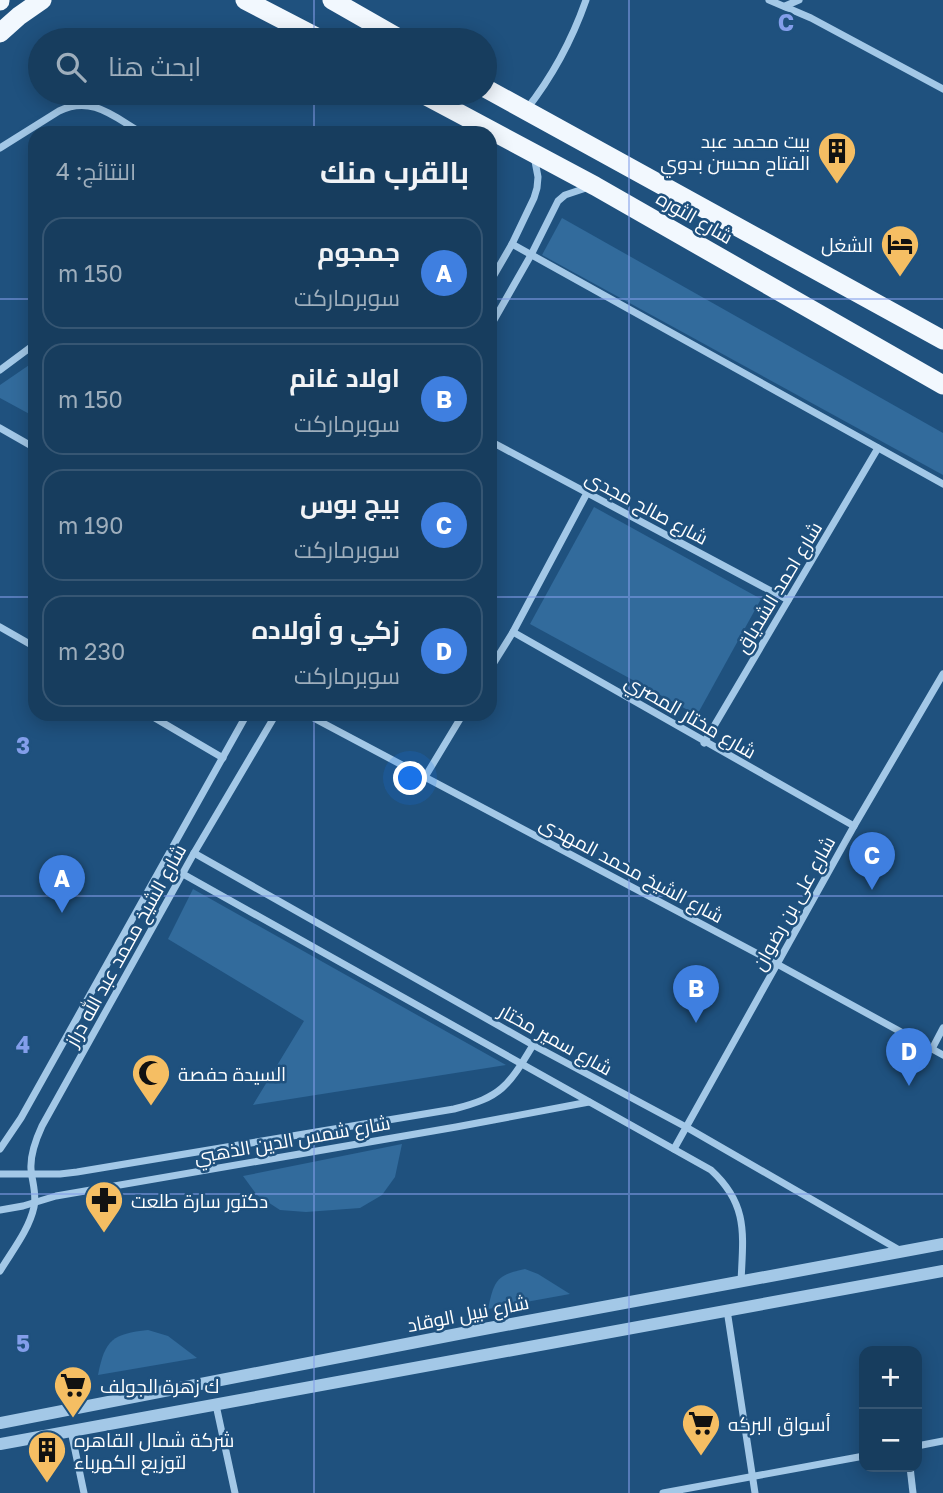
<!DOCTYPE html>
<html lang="ar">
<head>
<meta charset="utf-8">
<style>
  :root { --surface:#173d5e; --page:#244867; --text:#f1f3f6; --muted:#9eaebc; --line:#365673; --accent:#f5be63 }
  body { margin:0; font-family:"Golos Text",Cairo,sans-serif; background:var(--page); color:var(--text); direction:rtl }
  .controls { position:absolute; right:21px; bottom:21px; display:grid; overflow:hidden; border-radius:14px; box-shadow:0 4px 18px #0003 }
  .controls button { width:63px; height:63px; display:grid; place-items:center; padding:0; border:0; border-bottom:2px solid var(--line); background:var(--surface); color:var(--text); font:35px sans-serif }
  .you { position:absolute; left:411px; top:779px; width:24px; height:24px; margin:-18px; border:5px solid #fff; border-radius:50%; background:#1a73e8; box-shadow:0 0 0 10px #1a73e833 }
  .badge { display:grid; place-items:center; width:46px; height:46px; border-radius:50%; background:var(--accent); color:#fff; font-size:23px; font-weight:700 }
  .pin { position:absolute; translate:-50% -58px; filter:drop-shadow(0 2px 4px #0008) }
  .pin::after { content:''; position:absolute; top:37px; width:24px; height:21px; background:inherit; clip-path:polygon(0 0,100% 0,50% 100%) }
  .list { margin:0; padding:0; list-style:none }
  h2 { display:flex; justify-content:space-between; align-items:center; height:91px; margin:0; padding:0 28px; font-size:30px }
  h2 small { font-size:23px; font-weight:400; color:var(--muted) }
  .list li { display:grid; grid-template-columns:46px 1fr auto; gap:21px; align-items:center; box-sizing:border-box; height:112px; margin:0 14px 14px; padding:0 14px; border:2px solid var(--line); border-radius:21px }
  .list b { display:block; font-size:26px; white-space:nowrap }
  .list p { margin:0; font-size:23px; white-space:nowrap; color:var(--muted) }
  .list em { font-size:23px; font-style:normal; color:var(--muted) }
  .icon { flex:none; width:38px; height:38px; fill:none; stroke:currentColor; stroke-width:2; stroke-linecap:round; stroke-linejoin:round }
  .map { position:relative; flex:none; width:943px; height:1493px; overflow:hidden; direction:ltr }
  .search { position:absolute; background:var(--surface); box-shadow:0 4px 18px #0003; left:28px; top:28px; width:469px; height:77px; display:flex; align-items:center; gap:18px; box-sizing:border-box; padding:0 24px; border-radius:38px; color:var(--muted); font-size:26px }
  .panel { position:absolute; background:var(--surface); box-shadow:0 4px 18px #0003; left:28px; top:126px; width:469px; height:595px; border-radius:21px; direction:rtl }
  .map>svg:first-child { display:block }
</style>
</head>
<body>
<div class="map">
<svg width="943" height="1493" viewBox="0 0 943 1493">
  <rect width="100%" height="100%" fill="#1f517e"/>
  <g fill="#326b9c">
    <path d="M562,218L943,433V475L542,255Z"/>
    <path d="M35,361V417L0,398V385Z"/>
    <path d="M594,507L761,599L697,715L530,624Z"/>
    <path d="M193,889L506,1065L253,1105L304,1021L168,939Z"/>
    <path d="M402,1144L395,1177L382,1195L360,1208L306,1212L280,1210L257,1195L243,1176Z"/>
    <path d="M525,1269L538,1274L570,1294L488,1309C494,1281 496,1275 525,1269Z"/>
    <path d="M148,1330L168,1336L197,1358L98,1375C105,1339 113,1334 148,1330Z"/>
  </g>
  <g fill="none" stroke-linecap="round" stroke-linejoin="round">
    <g stroke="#a3c8e7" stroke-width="7">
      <path d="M769,0L811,18L943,89"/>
      <path d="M785,6L799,0"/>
      <path d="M526,110C552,77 572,40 586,0"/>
      <path d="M0,148L59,111C92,95 114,117 142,133"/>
      <path d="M512,244L943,484"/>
      <path d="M490,282L512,244L534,198L537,188L538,177L534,156"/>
      <path d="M490,327L531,255L558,201L565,195L589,187"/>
      <path d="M0,370L35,344"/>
      <path d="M0,428L35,448"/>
      <path d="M490,441L788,600"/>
      <path d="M0,627L35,647"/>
      <path d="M513,632L854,826"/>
      <path d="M490,669L513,632L587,493"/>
      <path d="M148,714L223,758"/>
      <path d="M306,714L777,964L943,1055"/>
      <path d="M704,743L878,448"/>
      <path d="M425,777L463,714"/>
      <path d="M194,853L533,1045L686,1127L901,1251"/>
      <path d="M183,874L711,1170C749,1205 743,1235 741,1282"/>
      <path d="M932,1049L943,1028"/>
      <path d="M0,1149L21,1118L247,714"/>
      <path d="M674,1149L854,826L943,674"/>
      <path d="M0,1174H60L77,1172L454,1109C501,1097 508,1087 533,1045"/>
      <path d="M0,1210L23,1206L56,1196L456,1127L589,1102"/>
      <path d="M0,1271C12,1251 29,1230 34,1207C37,1194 32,1182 31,1169C30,1154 36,1139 42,1126L194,853L276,714"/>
      <path d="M727,1310L755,1493"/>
      <path d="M216,1405L235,1493"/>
      <path d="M71,1431L84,1493"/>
      <path d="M917,1446L943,1441"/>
      <path d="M910,1467L913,1493"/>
      <path d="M663,1493L864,1456"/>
    </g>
    <g stroke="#a3c8e7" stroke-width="12">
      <path d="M0,1423L468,1332L943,1244"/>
      <path d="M0,1444L943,1271"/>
    </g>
    <g stroke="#f2f8fe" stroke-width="19">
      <path d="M245,0L322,40"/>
      <path d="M332,0L402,40"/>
      <path d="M0,1V0"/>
      <path d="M0,33L19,16L42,0"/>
      <path d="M485,88L943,340"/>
      <path d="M421,93L595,186L943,385"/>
    </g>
  </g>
  <path fill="none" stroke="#839eea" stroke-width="2" stroke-opacity="0.55" d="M314,0V40M629,0V1493M314,93V133M0,299H35M490,299H943M0,597H35M490,597H943M314,714V1493M0,896H943M0,1194H943"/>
  <defs>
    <g id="building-pin" transform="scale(2.0125)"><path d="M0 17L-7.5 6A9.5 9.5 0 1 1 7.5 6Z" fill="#f5be63" stroke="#1f517e"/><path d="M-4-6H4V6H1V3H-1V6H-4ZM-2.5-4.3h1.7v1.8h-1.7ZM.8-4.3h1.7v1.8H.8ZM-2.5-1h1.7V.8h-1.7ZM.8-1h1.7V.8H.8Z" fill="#111"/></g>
    <g id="hotel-pin" transform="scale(2.0125)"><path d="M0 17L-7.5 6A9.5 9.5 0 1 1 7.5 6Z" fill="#f5be63" stroke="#1f517e"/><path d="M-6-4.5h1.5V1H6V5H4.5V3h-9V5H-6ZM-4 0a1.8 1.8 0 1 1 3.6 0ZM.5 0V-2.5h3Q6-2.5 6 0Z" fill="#111"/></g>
    <g id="mosque-pin" transform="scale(2.0125)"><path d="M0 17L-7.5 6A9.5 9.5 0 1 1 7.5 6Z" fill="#f5be63" stroke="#1f517e"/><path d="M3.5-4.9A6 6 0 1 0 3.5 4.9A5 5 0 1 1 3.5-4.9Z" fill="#111"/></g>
    <g id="pharmacy-pin" transform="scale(2.0125)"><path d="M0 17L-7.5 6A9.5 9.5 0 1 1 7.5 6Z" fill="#f5be63" stroke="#1f517e"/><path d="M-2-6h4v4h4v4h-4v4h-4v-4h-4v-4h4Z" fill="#111"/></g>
    <g id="supermarket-pin" transform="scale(2.0125)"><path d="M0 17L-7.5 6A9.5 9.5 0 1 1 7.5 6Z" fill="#f5be63" stroke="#1f517e"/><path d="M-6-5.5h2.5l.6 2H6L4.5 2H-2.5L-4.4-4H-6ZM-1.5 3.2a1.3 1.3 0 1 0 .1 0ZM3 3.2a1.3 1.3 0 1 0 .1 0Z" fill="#111"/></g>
  </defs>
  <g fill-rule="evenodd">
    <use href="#building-pin" x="837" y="151"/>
    <use href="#hotel-pin" x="900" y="244"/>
    <use href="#mosque-pin" x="151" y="1073"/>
    <use href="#pharmacy-pin" x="104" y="1200"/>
    <use href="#supermarket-pin" x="73" y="1385"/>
    <use href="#supermarket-pin" x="701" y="1423"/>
    <use href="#building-pin" x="47" y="1450"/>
  </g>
  <g text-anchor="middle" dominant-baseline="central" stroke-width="5" stroke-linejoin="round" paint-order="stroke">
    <g font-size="19" fill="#fff" stroke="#1f517e" text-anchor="start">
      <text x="810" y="140" text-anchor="end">بيت محمد عبد<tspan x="810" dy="22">الفتاح محسن بدوي</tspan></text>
      <text x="873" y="244" text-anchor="end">الشغل</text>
      <text x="178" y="1073">السيدة حفصة</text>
      <text x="131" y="1200">دكتور سارة طلعت</text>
      <text x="100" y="1385">ك زهرة الجولف</text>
      <text x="728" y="1423">أسواق البركه</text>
      <text x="74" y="1439">شركة شمال القاهره<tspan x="74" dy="22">لتوزيع الكهرباء</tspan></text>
    </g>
    <g font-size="19" fill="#fff" stroke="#1f517e">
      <text transform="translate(695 217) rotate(30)">شارع الثوره</text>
      <text transform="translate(647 507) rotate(28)">شارع صالح مجدى</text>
      <text transform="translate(778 587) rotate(-59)">شارع احمد الشدياق</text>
      <text transform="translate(691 716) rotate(30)">شارع مختار المصري</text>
      <text transform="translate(632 869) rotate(28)">شارع الشيخ محمد المهدى</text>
      <text transform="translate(793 903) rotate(-61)">شارع على بن رضوان</text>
      <text transform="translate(125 945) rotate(-61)">شارع الشيخ محمد عبد الله دراز</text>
      <text transform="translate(556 1039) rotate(29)">شارع سمير مختار</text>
      <text transform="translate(292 1139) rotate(-10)">شارع شمس الدين الذهبي</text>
      <text transform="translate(468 1313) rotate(-11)">شارع نبيل الوقاد</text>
    </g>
  </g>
  <g font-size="23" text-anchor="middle" font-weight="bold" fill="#839eea" stroke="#1f517e" stroke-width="5" stroke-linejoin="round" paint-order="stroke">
    <text x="786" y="31">C</text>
    <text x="23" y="754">3</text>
    <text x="23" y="1053">4</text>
    <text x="23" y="1352">5</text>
  </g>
</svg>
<div class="controls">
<button>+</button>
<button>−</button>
</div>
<div class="you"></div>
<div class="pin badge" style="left:62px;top:913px;background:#3f7fe0">A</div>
<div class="pin badge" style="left:696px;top:1023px;background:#3f7fe0">B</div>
<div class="pin badge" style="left:872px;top:890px;background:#3f7fe0">C</div>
<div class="pin badge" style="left:909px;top:1086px;background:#3f7fe0">D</div>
<div class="search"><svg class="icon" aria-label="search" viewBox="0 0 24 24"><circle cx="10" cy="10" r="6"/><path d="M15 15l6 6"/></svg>ابحث هنا</div>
<section class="panel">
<h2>بالقرب منك<small>النتائج: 4</small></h2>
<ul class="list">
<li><span class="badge" style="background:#3f7fe0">A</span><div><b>جمجوم</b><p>سوبرماركت</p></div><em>150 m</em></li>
<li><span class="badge" style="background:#3f7fe0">B</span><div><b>اولاد غانم</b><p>سوبرماركت</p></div><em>150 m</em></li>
<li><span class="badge" style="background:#3f7fe0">C</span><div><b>بيج بوس</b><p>سوبرماركت</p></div><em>190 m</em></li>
<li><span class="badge" style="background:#3f7fe0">D</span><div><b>زكي و أولاده</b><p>سوبرماركت</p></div><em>230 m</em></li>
</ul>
</section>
</div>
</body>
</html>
